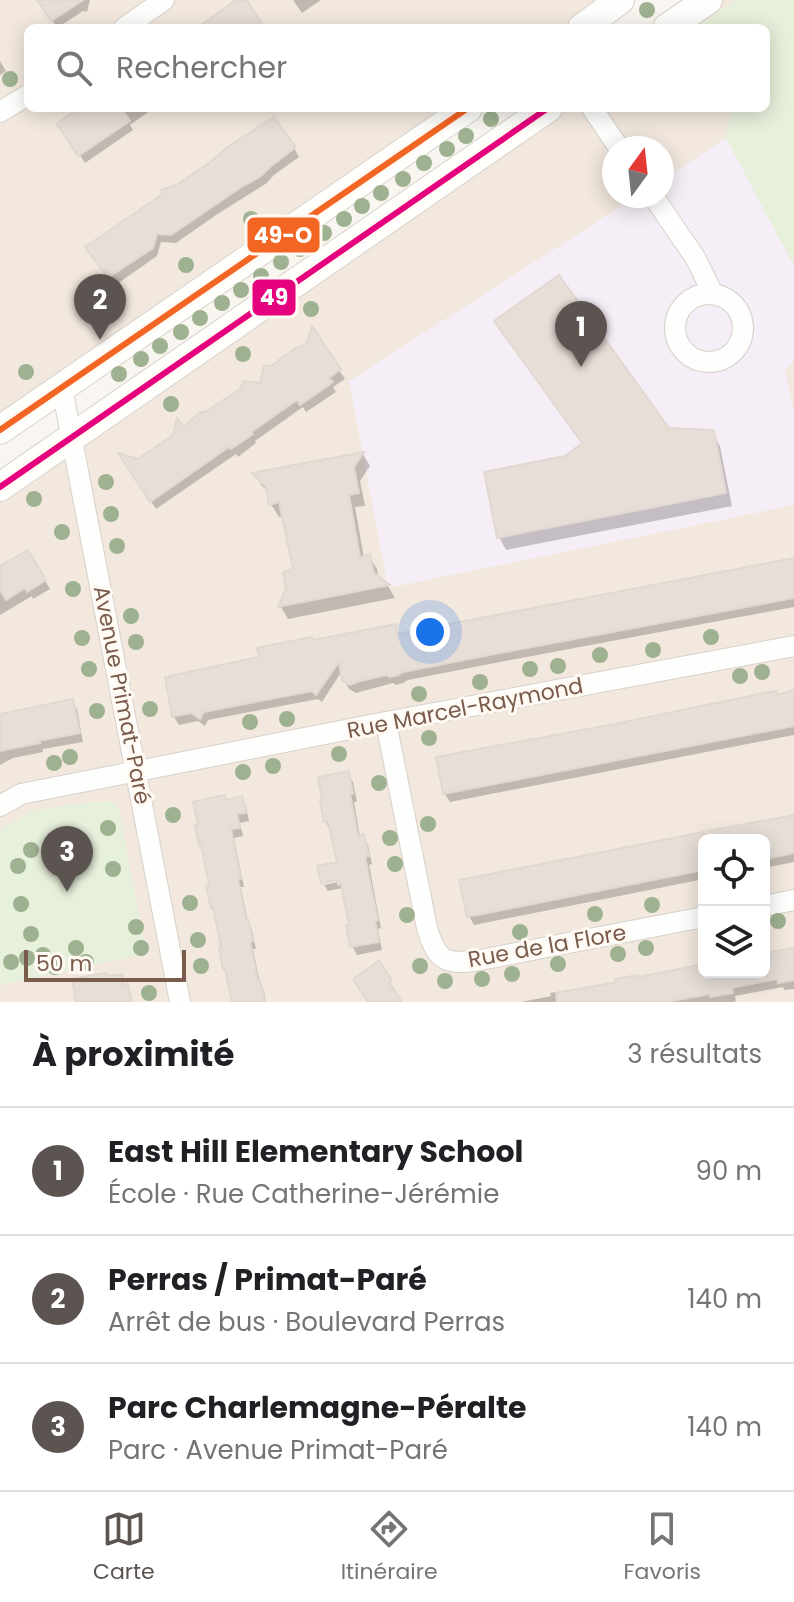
<!DOCTYPE html>
<html lang="fr">
<head>
<meta charset="utf-8">
<style>
  :root { --surface:#fff; --page:#f6f6f6; --text:#202124; --muted:#757577; --line:#e0e0e0; --accent:#5c5450 }
  body { margin:0; font-family:Poppins,sans-serif; background:var(--page); color:var(--text) }
  .controls { position:absolute; right:24px; bottom:24px; display:grid; overflow:hidden; border-radius:12px; box-shadow:0 4px 20px #0003 }
  .controls button { width:72px; height:72px; display:grid; place-items:center; padding:0; border:0; border-bottom:2px solid var(--line); background:var(--surface); color:var(--text); font:40px sans-serif }
  .compass { position:absolute; left:602px; top:136px; width:72px; height:72px; border-radius:50%; background:var(--surface); box-shadow:0 4px 20px #0003; rotate:15deg }
  .scale { position:absolute; left:24px; bottom:20px; width:162px; box-sizing:border-box; padding-left:8px; border:4px solid #7a5c4d; border-top:0; font-size:22px; line-height:28px; white-space:nowrap; color:#7a5c4d; -webkit-text-stroke:6px #fffaf3; paint-order:stroke }
  .you { position:absolute; left:430px; top:632px; width:28px; height:28px; margin:-20px; border:6px solid #fff; border-radius:50%; background:#1a73e8; box-shadow:0 0 0 12px #1a73e833 }
  .badge { display:grid; place-items:center; width:52px; height:52px; border-radius:50%; background:var(--accent); color:#fff; font-size:26px; font-weight:700 }
  .pin { position:absolute; translate:-50% -66px; filter:drop-shadow(0 2px 4px #0008) }
  .pin::after { content:''; position:absolute; top:42px; width:28px; height:24px; background:inherit; clip-path:polygon(0 0,100% 0,50% 100%) }
  .list { margin:0; padding:0; list-style:none }
  h2 { display:flex; justify-content:space-between; align-items:center; height:104px; margin:0; padding:0 32px; font-size:34px }
  h2 small { font-size:26px; font-weight:400; color:var(--muted) }
  .list li { display:grid; grid-template-columns:52px 1fr auto; gap:24px; align-items:center; box-sizing:border-box; height:128px; padding:0 32px; border-top:2px solid var(--line) }
  .list b { display:block; font-size:30px; white-space:nowrap }
  .list p { margin:0; font-size:26px; white-space:nowrap; color:var(--muted) }
  .list em { font-size:26px; font-style:normal; color:var(--muted) }
  .icon { flex:none; width:44px; height:44px; fill:none; stroke:currentColor; stroke-width:2; stroke-linecap:round; stroke-linejoin:round }
  .map { position:relative; flex:none; width:794px; height:1002px; overflow:hidden }
  .search { position:absolute; background:var(--surface); box-shadow:0 4px 20px #0003; left:24px; right:24px; top:24px; height:88px; display:flex; align-items:center; gap:20px; box-sizing:border-box; padding:0 28px; border-radius:12px; color:var(--muted); font-size:30px }
  .sheet { height:488px; background:var(--surface) }
  nav { display:flex; justify-content:space-around; align-items:center; box-sizing:border-box; height:112px; border-top:2px solid var(--line); background:var(--surface); font-size:22px; color:var(--muted) }
  nav a { display:grid; justify-items:center; gap:4px }
  nav .on { color:var(--accent) }
  .map>svg:first-child { display:block }
</style>
</head>
<body>
<div class="map">
<svg width="794" height="1002" viewBox="0 0 794 1002">
  <rect width="100%" height="100%" fill="#f9f5f0"/>
  <g fill="#f2e8de" fill-rule="evenodd">
    <path d="M0,0H630L589,28H28V108H472L0,428Z"/>
    <path d="M708,0H794V1002H0V487L548,108H766V28H667ZM614,148H662V196H614ZM704,840H764V972H704Z"/>
  </g>
  <path fill="#f6eef6" d="M726,138L794,266V361L785,372L794,411V505L388,588L349,381L637,196H662V180Z"/>
  <g fill="#e7f0db">
    <path d="M737,0H794V266L726,138L731,112L729,108H766V28H693Z"/>
    <path d="M107,801L112,802L119,809L146,954L0,985V829L30,812L65,805Z"/>
  </g>
  <g fill="#0003">
    <path d="M39,0H90L87,12L83,11L57,28Z"/>
    <path d="M293,0H321L302,13Z"/>
    <path d="M0,61L6,71L0,75Z"/>
    <path d="M79,108H154L130,125L133,130L85,163L65,133Z"/>
    <path d="M294,148L299,157L274,175L267,183L219,213L176,243L161,242L157,256L114,286L93,256L179,186Z"/>
    <path d="M313,331L345,379L333,387L336,392L306,412L303,407L255,441L256,443L238,457L236,454L156,509L122,456L138,461L183,430L262,385L271,369L308,345Z"/>
    <path d="M668,430L712,432L720,446L732,506L506,550L499,537L565,458Z"/>
    <path d="M363,454L370,466L360,481L365,506L355,507L364,558L369,556L377,569L379,579L388,586L395,598L288,619L281,607L295,571L284,516L279,517L271,504L270,493L262,486L255,474Z"/>
    <path d="M28,553L50,589L33,599L32,596L0,615V565L7,561L8,563Z"/>
    <path d="M794,560V607L505,661L408,680L403,683L396,685L393,683L356,693L349,689L344,680L342,671L322,702L318,699L208,720L205,726L198,721L179,725L174,717L261,658L313,642L394,627L400,635Z"/>
    <path d="M794,691V735L450,802L445,794L438,759Z"/>
    <path d="M72,701L77,709L83,742L43,749V752L13,758L0,765V715Z"/>
    <path d="M348,774L353,782L357,802H354L360,837L363,836L368,845L372,864L369,865L381,928L378,929L382,950L357,955L352,946L351,926L342,888L328,891L324,885L347,880L339,864L330,830L326,822Z"/>
    <path d="M241,798L246,807L249,821L240,823L243,836L234,838L244,887H241L248,922L252,930L256,949H253L260,983L264,991L266,1002H234L229,976L225,969L224,949L217,914L213,907L212,887L205,852L201,845L197,826L226,802Z"/>
    <path d="M794,817V862L764,868V840H704V879L474,925L469,916L462,882Z"/>
    <path d="M794,949V989L784,990L783,987L735,996L736,1001L733,1002H521L551,996L550,993L570,990L571,992L638,979L704,972H764V953L771,951L772,954Z"/>
  </g>
  <g fill="#e6ded7" stroke="#e2d8d2" stroke-width="2">
    <path d="M37,0H83L51,21Z"/>
    <path d="M236,0H247L261,22L253,28H197Z"/>
    <path d="M78,108H121L130,121L78,156L57,124Z"/>
    <path d="M274,117L296,147L270,167L260,177L243,186L171,235L157,234L153,248L108,278L85,247L163,194L161,190L178,184L213,160L226,148Z"/>
    <path d="M559,275L669,428L714,430L726,493L497,538L484,472L565,456L582,443L494,321Z"/>
    <path d="M312,326L341,369L329,378L333,382L300,405L297,400L251,432L253,434L231,449L229,447L150,502L118,453L138,459L173,435L177,418L184,427L200,412H205L240,389L243,381L260,383L264,365L271,366L294,349L306,344Z"/>
    <path d="M364,452L354,467L359,493L349,495L360,557L370,554L374,573L390,585L278,607L286,589L283,572L293,569L279,502L269,505L266,487L252,473Z"/>
    <path d="M28,550L46,580L27,592L25,588L6,600L0,590V566Z"/>
    <path d="M794,558V598L500,653L403,672L398,675L390,677L387,675L360,681L350,685L342,681L339,662L316,695L312,691L204,712L200,719L191,713L172,717L165,677L259,657L257,648L312,637L313,640L396,624L397,634Z"/>
    <path d="M794,690V726L443,794L436,757L615,724L759,694L776,691L777,695Z"/>
    <path d="M73,699L80,733L39,741L40,743L0,751V714Z"/>
    <path d="M349,771L353,794H350L358,836L364,834L369,856L365,857L378,920L375,921L379,942L350,947L346,925H349L341,884L338,885L337,880L321,883L317,866L337,862L328,821L324,822L320,800H322L318,777Z"/>
    <path d="M225,795L226,800L242,796L246,813L237,814L240,828L231,829L241,879H238L246,919H248L253,941H250L258,981L260,980L265,1002H232L225,969H223L219,948L221,947L213,907L211,908L206,886L209,885L201,845L199,846L195,825L198,824L193,802Z"/>
    <path d="M794,815V853L766,859V857H764V840H709L708,831Z"/>
    <path d="M704,832V870L467,917L459,880Z"/>
    <path d="M794,948V980L778,983L777,979L732,988L733,993L710,997V994L666,1002H557L556,993L616,982L615,979L638,975V977L704,964V972H764V953Z"/>
    <path d="M379,961L392,980L389,982L402,1002H368L353,979Z"/>
    <path d="M106,973L107,976L122,974L124,985L128,984L132,1002H76L72,979Z"/>
  </g>
  <g fill="none" stroke-linecap="round" stroke-linejoin="round">
    <g stroke="#d7d1cb" stroke-width="22">
      <g id="street">
        <path d="M124,28L164,0"/>
        <path d="M592,108L619,148"/>
        <path d="M0,112L28,95"/>
        <path d="M653,196L696,259L713,294"/>
        <circle cx="709" cy="328" r="34"/>
        <path d="M62,388L180,1002"/>
        <path d="M386,722L427,928C437,962 446,965 480,960L704,917"/>
        <path d="M0,806L21,794L386,722L794,646"/>
        <path d="M764,906L794,900"/>
      </g>
    </g>
    <g stroke="#d9d2cb" stroke-width="30">
      <g id="secondary">
        <path d="M582,28L620,0"/>
        <path d="M667,28L708,0"/>
        <path d="M0,430L468,108"/>
        <path d="M0,487L548,108"/>
      </g>
    </g>
    <use href="#street" stroke="#fefefd" stroke-width="20"/>
    <use href="#secondary" stroke="#fefefd" stroke-width="28"/>
    <g stroke="#fffaf3" stroke-width="12">
      <path id="bus-1" d="M0,487L548,108"/>
    </g>
    <g stroke="#fffaf3" stroke-width="12">
      <path id="bus-2" d="M0,430L468,108"/>
    </g>
    <use href="#bus-1" stroke="#e5007d" stroke-width="6"/>
    <use href="#bus-2" stroke="#f26522" stroke-width="6"/>
  </g>
  <g fill="#9eb190">
    <circle cx="647" cy="10" r="8"/>
    <circle cx="10" cy="79" r="8"/>
    <circle cx="491" cy="119" r="8"/>
    <circle cx="466" cy="136" r="8"/>
    <circle cx="447" cy="149" r="8"/>
    <circle cx="424" cy="163" r="8"/>
    <circle cx="403" cy="179" r="8"/>
    <circle cx="381" cy="193" r="8"/>
    <circle cx="362" cy="206" r="8"/>
    <circle cx="251" cy="219" r="8"/>
    <circle cx="344" cy="219" r="8"/>
    <circle cx="324" cy="233" r="8"/>
    <circle cx="300" cy="249" r="8"/>
    <circle cx="281" cy="262" r="8"/>
    <circle cx="186" cy="265" r="8"/>
    <circle cx="261" cy="276" r="8"/>
    <circle cx="241" cy="290" r="8"/>
    <circle cx="222" cy="303" r="8"/>
    <circle cx="311" cy="309" r="8"/>
    <circle cx="102" cy="317" r="8"/>
    <circle cx="200" cy="318" r="8"/>
    <circle cx="181" cy="332" r="8"/>
    <circle cx="160" cy="346" r="8"/>
    <circle cx="243" cy="354" r="8"/>
    <circle cx="141" cy="359" r="8"/>
    <circle cx="26" cy="372" r="8"/>
    <circle cx="119" cy="374" r="8"/>
    <circle cx="171" cy="404" r="8"/>
    <circle cx="106" cy="482" r="8"/>
    <circle cx="34" cy="499" r="8"/>
    <circle cx="111" cy="514" r="8"/>
    <circle cx="62" cy="532" r="8"/>
    <circle cx="117" cy="546" r="8"/>
    <circle cx="73" cy="589" r="8"/>
    <circle cx="131" cy="616" r="8"/>
    <circle cx="711" cy="637" r="8"/>
    <circle cx="82" cy="638" r="8"/>
    <circle cx="136" cy="642" r="8"/>
    <circle cx="653" cy="650" r="8"/>
    <circle cx="600" cy="655" r="8"/>
    <circle cx="558" cy="666" r="8"/>
    <circle cx="89" cy="669" r="8"/>
    <circle cx="530" cy="669" r="8"/>
    <circle cx="762" cy="672" r="8"/>
    <circle cx="740" cy="676" r="8"/>
    <circle cx="480" cy="682" r="8"/>
    <circle cx="419" cy="694" r="8"/>
    <circle cx="150" cy="709" r="8"/>
    <circle cx="97" cy="711" r="8"/>
    <circle cx="287" cy="719" r="8"/>
    <circle cx="250" cy="722" r="8"/>
    <circle cx="429" cy="738" r="8"/>
    <circle cx="339" cy="754" r="8"/>
    <circle cx="70" cy="757" r="8"/>
    <circle cx="54" cy="763" r="8"/>
    <circle cx="273" cy="766" r="8"/>
    <circle cx="243" cy="772" r="8"/>
    <circle cx="379" cy="783" r="8"/>
    <circle cx="173" cy="815" r="8"/>
    <circle cx="428" cy="824" r="8"/>
    <circle cx="108" cy="828" r="8"/>
    <circle cx="390" cy="838" r="8"/>
    <circle cx="31" cy="850" r="8"/>
    <circle cx="69" cy="859" r="8"/>
    <circle cx="395" cy="864" r="8"/>
    <circle cx="18" cy="866" r="8"/>
    <circle cx="113" cy="869" r="8"/>
    <circle cx="190" cy="903" r="8"/>
    <circle cx="21" cy="904" r="8"/>
    <circle cx="652" cy="905" r="8"/>
    <circle cx="595" cy="914" r="8"/>
    <circle cx="407" cy="915" r="8"/>
    <circle cx="778" cy="921" r="8"/>
    <circle cx="136" cy="927" r="8"/>
    <circle cx="520" cy="932" r="8"/>
    <circle cx="31" cy="934" r="8"/>
    <circle cx="198" cy="940" r="8"/>
    <circle cx="76" cy="948" r="8"/>
    <circle cx="141" cy="948" r="8"/>
    <circle cx="646" cy="948" r="8"/>
    <circle cx="618" cy="954" r="8"/>
    <circle cx="43" cy="955" r="8"/>
    <circle cx="27" cy="958" r="8"/>
    <circle cx="11" cy="962" r="8"/>
    <circle cx="86" cy="962" r="8"/>
    <circle cx="558" cy="964" r="8"/>
    <circle cx="201" cy="966" r="8"/>
    <circle cx="420" cy="966" r="8"/>
    <circle cx="55" cy="967" r="8"/>
    <circle cx="512" cy="974" r="8"/>
    <circle cx="482" cy="979" r="8"/>
    <circle cx="445" cy="981" r="8"/>
    <circle cx="149" cy="993" r="8"/>
  </g>
  <g text-anchor="middle" dominant-baseline="central" stroke-width="6" stroke-linejoin="round" paint-order="stroke">
    <g font-size="22" fill="#7a5c4d" stroke="#fffaf3">
      <text transform="translate(122 695) rotate(79)">Avenue Primat-Paré</text>
      <text transform="translate(465 708) rotate(-11)">Rue Marcel-Raymond</text>
      <text transform="translate(547 946) rotate(-10)">Rue de la Flore</text>
    </g>
  </g>
  <g stroke="#fffaf3" stroke-width="3">
    <rect x="246" y="216" width="75" height="38" rx="8" fill="#f26522"/>
    <rect x="251" y="278" width="46" height="39" rx="8" fill="#e5007d"/>
  </g>
  <g font-size="22" text-anchor="middle" font-weight="bold" fill="#fff">
    <text x="283" y="243">49-O</text>
    <text x="274" y="305">49</text>
  </g>
</svg>
<div class="controls">
<button><svg class="icon" aria-label="locate" viewBox="0 0 24 24"><circle cx="12" cy="12" r="6"/><path d="M12 2v4M12 18v4M2 12h4M18 12h4"/></svg></button>
<button><svg class="icon" aria-label="layers" viewBox="0 0 24 24"><path d="M12 4l9 5-9 5-9-5zM3 14l9 5 9-5"/></svg></button>
</div>
<svg class="compass" viewBox="-18 -18 36 36"><path d="M0-13l5 13h-10z" fill="#e53935"/><path d="M0 13l5-13h-10z" fill="#757577"/></svg>
<div class="scale">50 m</div>
<div class="you"></div>
<div class="pin badge" style="left:581px;top:367px">1</div>
<div class="pin badge" style="left:100px;top:340px">2</div>
<div class="pin badge" style="left:67px;top:892px">3</div>
<div class="search"><svg class="icon" aria-label="search" viewBox="0 0 24 24"><circle cx="10" cy="10" r="6"/><path d="M15 15l6 6"/></svg>Rechercher</div>
</div>
<section class="sheet">
<h2>À proximité<small>3 résultats</small></h2>
<ul class="list">
<li><span class="badge">1</span><div><b>East Hill Elementary School</b><p>École · Rue Catherine-Jérémie</p></div><em>90 m</em></li>
<li><span class="badge">2</span><div><b>Perras / Primat-Paré</b><p>Arrêt de bus · Boulevard Perras</p></div><em>140 m</em></li>
<li><span class="badge">3</span><div><b>Parc Charlemagne-Péralte</b><p>Parc · Avenue Primat-Paré</p></div><em>140 m</em></li>
</ul>
</section>
<nav>
<a class="on"><svg class="icon" aria-label="map" viewBox="0 0 24 24"><path d="M3 6l6-2 6 2 6-2v14l-6 2-6-2-6 2zM9 4v14M15 6v14"/></svg>Carte</a>
<a><svg class="icon" aria-label="directions" viewBox="0 0 24 24"><path d="M12 3l9 9-9 9-9-9zM9 14v-3h6M13 9l2 2-2 2"/></svg>Itinéraire</a>
<a><svg class="icon" aria-label="saved" viewBox="0 0 24 24"><path d="M7 4h10v16l-5-4-5 4z"/></svg>Favoris</a>
</nav>
</body>
</html>
